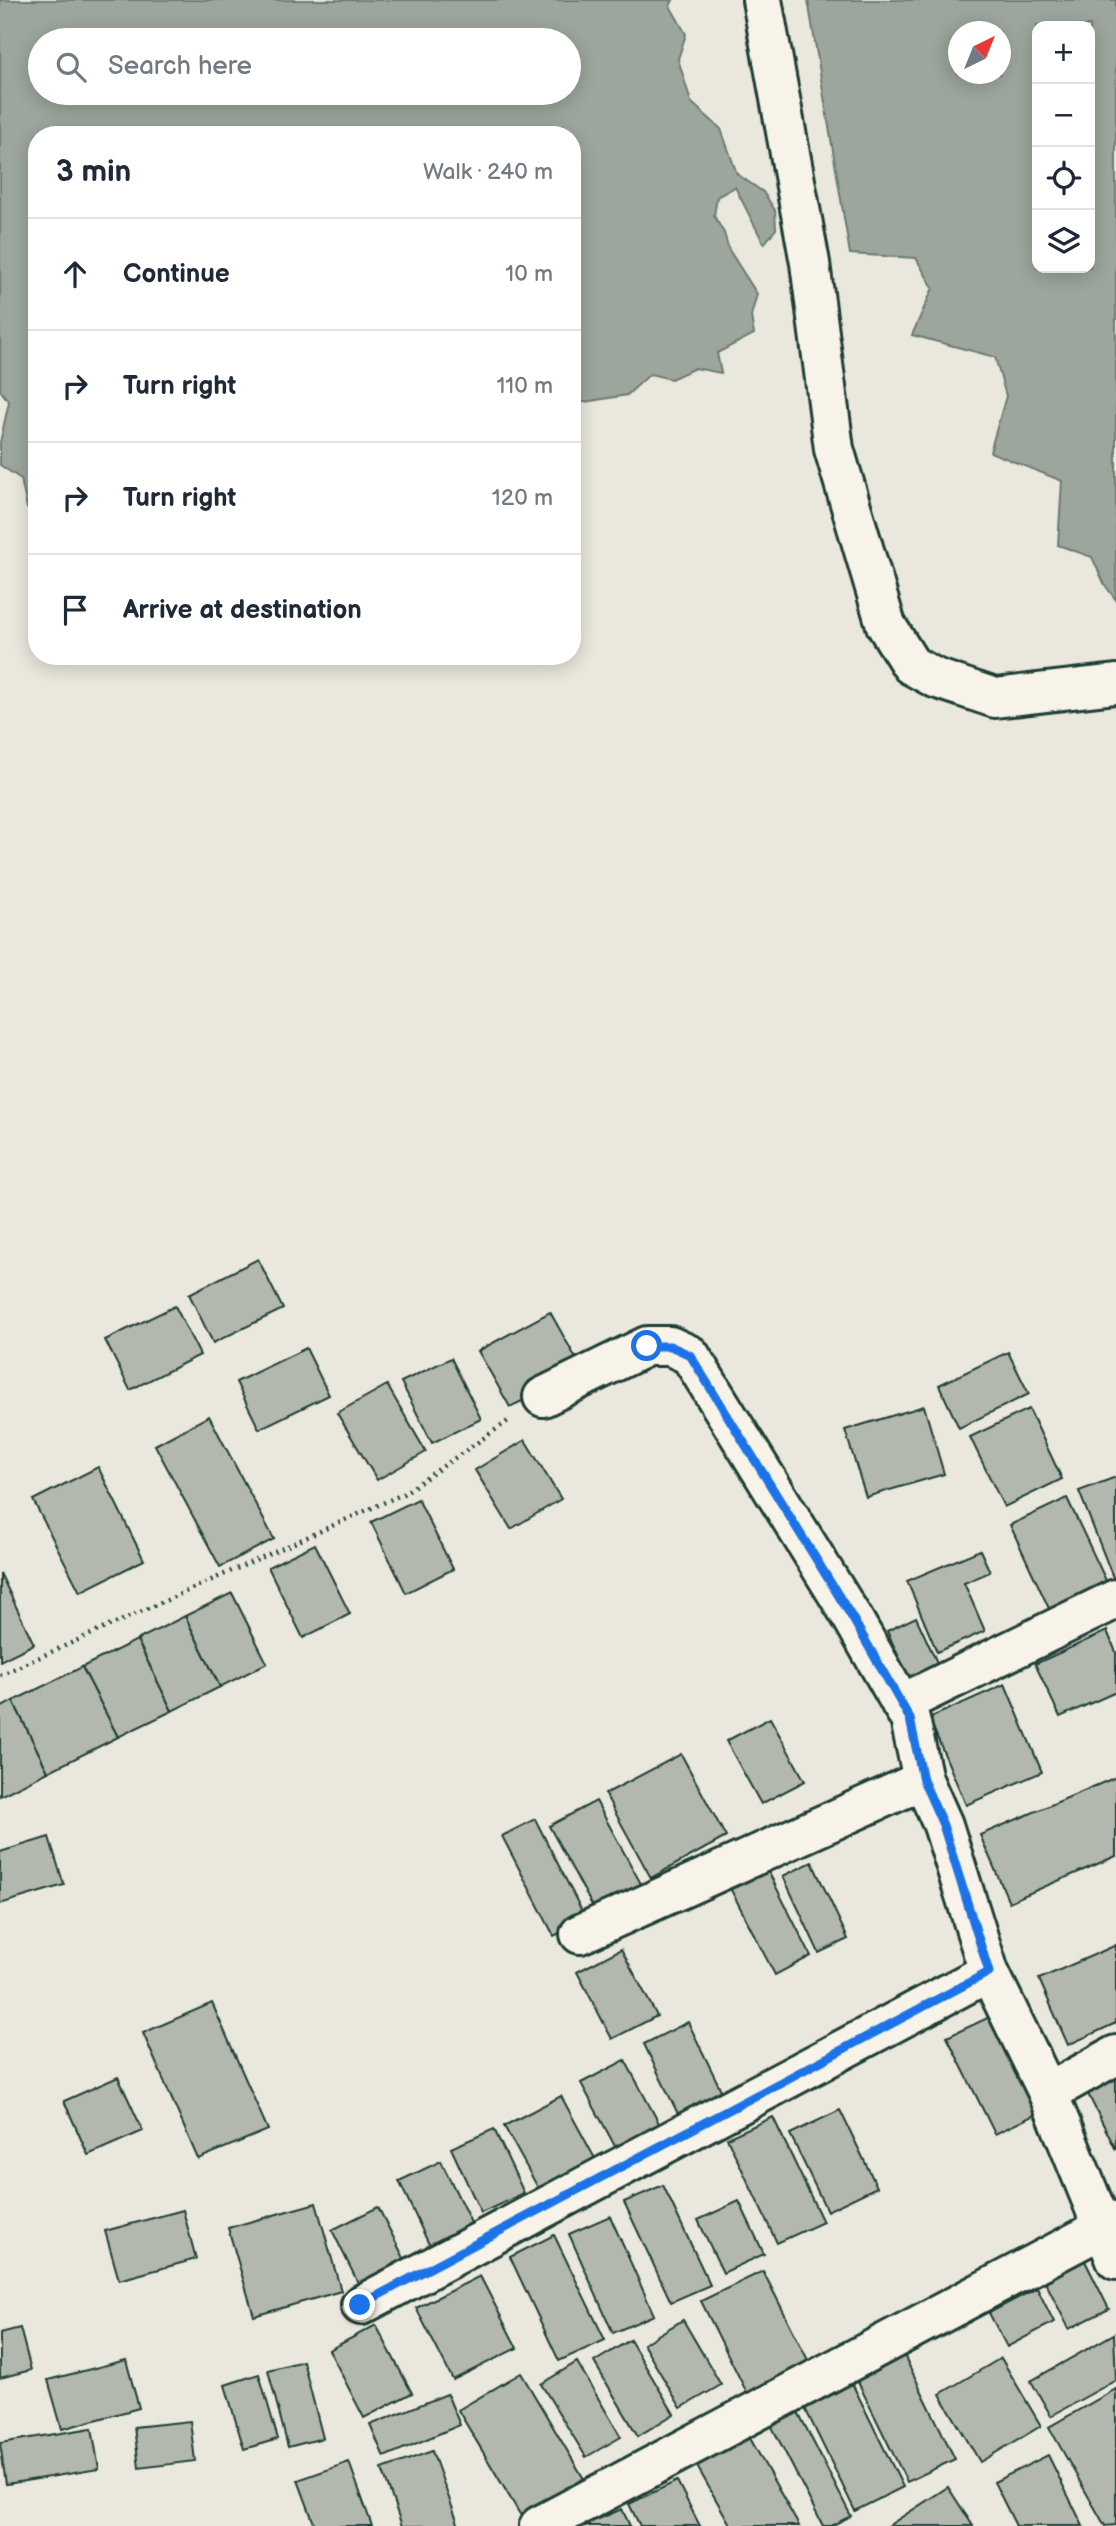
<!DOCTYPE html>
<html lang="en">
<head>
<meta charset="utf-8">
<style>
  :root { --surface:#fff; --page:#f2f2f3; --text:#1f2937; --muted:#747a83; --line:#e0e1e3 }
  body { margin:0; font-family:"Balsamiq Sans",sans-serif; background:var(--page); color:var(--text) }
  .controls { position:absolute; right:21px; top:21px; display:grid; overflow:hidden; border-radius:14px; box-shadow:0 4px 18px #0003 }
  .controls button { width:63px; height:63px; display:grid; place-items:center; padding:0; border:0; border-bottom:2px solid var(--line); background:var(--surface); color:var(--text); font:35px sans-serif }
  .compass { position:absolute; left:948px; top:21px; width:63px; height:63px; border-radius:50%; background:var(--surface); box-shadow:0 4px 18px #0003; rotate:43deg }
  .stop { position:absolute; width:21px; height:21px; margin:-16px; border:5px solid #1a73e8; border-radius:50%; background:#fff }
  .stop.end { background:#1a73e8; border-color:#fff; box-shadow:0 2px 7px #0008 }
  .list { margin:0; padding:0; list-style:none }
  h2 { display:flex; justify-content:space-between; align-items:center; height:91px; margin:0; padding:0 28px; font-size:30px }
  h2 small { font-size:23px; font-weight:400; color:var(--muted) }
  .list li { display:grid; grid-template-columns:46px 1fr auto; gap:21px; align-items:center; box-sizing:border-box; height:112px; padding:0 28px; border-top:2px solid var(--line) }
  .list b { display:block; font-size:26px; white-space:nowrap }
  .list em { font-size:23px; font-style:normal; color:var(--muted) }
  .icon { flex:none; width:38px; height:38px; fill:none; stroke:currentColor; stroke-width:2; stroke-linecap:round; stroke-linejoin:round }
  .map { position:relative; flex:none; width:1116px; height:2526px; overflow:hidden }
  .search { position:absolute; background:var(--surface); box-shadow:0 4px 18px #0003; left:28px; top:28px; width:553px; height:77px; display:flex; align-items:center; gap:18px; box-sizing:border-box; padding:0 24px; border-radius:38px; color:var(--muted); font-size:26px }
  .panel { position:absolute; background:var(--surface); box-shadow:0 4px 18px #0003; left:28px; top:126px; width:553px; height:539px; border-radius:28px }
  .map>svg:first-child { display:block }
</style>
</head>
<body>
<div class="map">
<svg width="1116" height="2526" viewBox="0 0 1116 2526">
  <rect width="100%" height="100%" fill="#eae8dd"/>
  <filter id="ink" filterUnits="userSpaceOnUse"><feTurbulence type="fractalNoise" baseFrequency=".0143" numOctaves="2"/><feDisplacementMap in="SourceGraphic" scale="14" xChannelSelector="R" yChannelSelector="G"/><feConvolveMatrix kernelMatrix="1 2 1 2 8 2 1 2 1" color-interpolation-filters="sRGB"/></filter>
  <g filter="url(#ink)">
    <g fill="#9ca69c" stroke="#6a7c72" stroke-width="2" fill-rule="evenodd">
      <path d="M0,0H673L670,6L686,34L678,59L691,102L721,129L737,174L763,192L775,210L776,229L764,244L735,187L717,197L714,216L724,233L729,250L757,294L751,316L754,334L717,353L721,373L695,368L671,379L650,374L627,395L572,404V135H37V514L27,508L21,479L0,465V442L9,402L0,390ZM40,40H569V93H40Z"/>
      <path d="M808,0H1116V600L1105,585L1092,557L1058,545L1062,481L990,452L1006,396L995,357L912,335L933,288L916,258L850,254ZM1037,26H1090V268H1037ZM958,32H1000V74H958Z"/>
    </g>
    <g fill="#b2b8ae" stroke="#1f3d34" stroke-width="2">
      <path d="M258,1259L283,1309L213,1343L189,1294Z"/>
      <path d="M175,1306L200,1355L130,1390L105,1340Z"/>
      <path d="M550,1312L583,1371L510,1407L478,1351Z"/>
      <path d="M306,1348L329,1395L259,1429L236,1382Z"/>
      <path d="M1008,1352L1029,1394L959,1428L939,1385Z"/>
      <path d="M451,1358L481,1419L432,1443L401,1382Z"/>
      <path d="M387,1385L426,1452L377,1480L337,1413Z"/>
      <path d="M924,1406L944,1474L866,1497L845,1430Z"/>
      <path d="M1029,1409L1062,1479L1004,1507L970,1437Z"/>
      <path d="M209,1416L274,1539L220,1567L155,1445Z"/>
      <path d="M525,1440L561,1499L511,1529L475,1470Z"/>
      <path d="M98,1467L144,1560L80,1592L33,1500Z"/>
      <path d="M1116,1477V1579L1114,1580L1079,1491Z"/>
      <path d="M1067,1498L1110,1589L1052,1615L1010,1525Z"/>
      <path d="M418,1499L453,1569L406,1593L371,1522Z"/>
      <path d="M315,1544L350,1614L303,1638L268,1567Z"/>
      <path d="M980,1550L990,1572L964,1583L985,1631L937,1652L907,1581Z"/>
      <path d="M0,1573L34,1644L0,1661Z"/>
      <path d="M232,1593L267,1663L220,1687L185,1616Z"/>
      <path d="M185,1616L220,1687L172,1711L137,1640Z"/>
      <path d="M916,1617L940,1669L910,1682L887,1631Z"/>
      <path d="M1107,1631L1116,1652V1692L1060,1717L1035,1664Z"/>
      <path d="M137,1640L172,1711L118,1737L82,1667Z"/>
      <path d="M82,1667L118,1737L48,1772L13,1701Z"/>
      <path d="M1005,1684L1042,1772L966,1805L929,1718Z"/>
      <path d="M13,1701L48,1772L0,1796V1708Z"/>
      <path d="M770,1718L805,1781L761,1804L726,1741Z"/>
      <path d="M681,1754L726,1837L651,1878L605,1794Z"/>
      <path d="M1116,1777V1856L1009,1902L980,1835Z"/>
      <path d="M596,1801L646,1893L599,1918L549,1826Z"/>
      <path d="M535,1819L586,1919L554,1936L502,1836Z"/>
      <path d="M49,1837L64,1885L0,1904V1852Z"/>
      <path d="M812,1862L848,1939L819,1953L783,1876Z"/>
      <path d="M767,1869L811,1956L775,1975L730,1888Z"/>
      <path d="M1116,1945V2023L1068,2045L1039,1979Z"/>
      <path d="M621,1949L657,2016L612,2039L577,1972Z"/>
      <path d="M212,2003L268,2130L198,2159L143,2033Z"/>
      <path d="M998,2013L1045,2110L995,2134L947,2037Z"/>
      <path d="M688,2022L722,2092L678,2114L644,2044Z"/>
      <path d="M625,2060L661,2127L617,2150L581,2083Z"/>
      <path d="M1116,2075V2150L1086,2090Z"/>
      <path d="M118,2077L143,2131L88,2155L64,2101Z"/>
      <path d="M561,2096L598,2164L542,2195L504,2126Z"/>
      <path d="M840,2110L877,2187L827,2211L790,2134Z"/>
      <path d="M773,2117L823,2222L777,2243L727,2138Z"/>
      <path d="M494,2129L524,2193L481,2213L451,2148Z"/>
      <path d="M441,2161L476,2233L433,2253L399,2181Z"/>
      <path d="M663,2185L710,2285L671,2302L624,2202Z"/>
      <path d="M739,2201L764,2254L723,2273L698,2220Z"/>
      <path d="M316,2203L341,2291L254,2316L228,2228Z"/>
      <path d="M378,2207L407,2264L360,2287L332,2230Z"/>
      <path d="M183,2210L196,2259L119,2280L105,2231Z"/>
      <path d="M610,2216L654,2315L613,2333L569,2234Z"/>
      <path d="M554,2235L605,2340L559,2361L510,2257Z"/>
      <path d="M1082,2255L1109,2309L1069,2329L1042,2275Z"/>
      <path d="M763,2271L812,2368L750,2399L701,2301Z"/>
      <path d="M480,2276L517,2348L453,2380L416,2308Z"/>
      <path d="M1037,2288L1054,2322L1007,2347L989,2313Z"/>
      <path d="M683,2320L721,2385L681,2408L643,2344Z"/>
      <path d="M376,2325L412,2393L364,2418L329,2350Z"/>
      <path d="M20,2328L31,2370L0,2378V2333Z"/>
      <path d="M1114,2334L1116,2380L1051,2416L1031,2381Z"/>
      <path d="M630,2340L674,2414L638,2436L594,2362Z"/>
      <path d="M900,2347L955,2459L907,2482L852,2370Z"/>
      <path d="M1001,2358L1041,2426L980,2462L940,2394Z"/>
      <path d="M126,2360L139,2408L62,2429L48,2380Z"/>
      <path d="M303,2361L323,2438L288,2447L268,2370Z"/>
      <path d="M577,2362L621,2437L586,2457L541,2384Z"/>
      <path d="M521,2373L584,2479L521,2516L458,2410Z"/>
      <path d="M259,2374L278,2439L244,2449L225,2385Z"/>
      <path d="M848,2375L903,2487L855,2511L800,2398Z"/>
      <path d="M1116,2389V2525L1105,2526L1049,2427Z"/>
      <path d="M447,2394L460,2425L384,2457L370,2425Z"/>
      <path d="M797,2410L851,2516L831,2526H823L770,2423Z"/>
      <path d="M190,2421L195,2461L139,2468L134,2427Z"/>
      <path d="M92,2428L99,2469L6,2484L0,2443Z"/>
      <path d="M746,2431L799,2526H731L694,2461Z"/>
      <path d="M432,2451L459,2526H402L382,2469Z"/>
      <path d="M1048,2455L1083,2526H1016L994,2482Z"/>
      <path d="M349,2462L372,2526H315L298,2480Z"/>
      <path d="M677,2481L700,2526H640L629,2504Z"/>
      <path d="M948,2487L973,2526H888Z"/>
      <path d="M622,2509L630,2526H582Z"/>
    </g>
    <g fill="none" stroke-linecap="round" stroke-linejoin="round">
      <g stroke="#1f3d34" stroke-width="44">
        <g id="minor">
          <path d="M762,0L810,263L834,449L886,625L911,665L935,678L995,698L1116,684"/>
          <path d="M543,1397L647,1346H670L690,1355L853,1619L910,1719L923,1780L943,1825L989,1972L1048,2093L1116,2260"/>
          <path d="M901,1704L1116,1599"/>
          <path d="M580,1934L923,1780"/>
          <path d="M1048,2093L1116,2055"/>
          <path d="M361,2305L989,1972"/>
          <path d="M539,2526L1116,2221"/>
        </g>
      </g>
      <path stroke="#1f3d34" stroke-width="4.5" stroke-dasharray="2 5" stroke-linecap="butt" d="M0,1675L403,1494L511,1419"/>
      <use href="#minor" stroke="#f7f3e8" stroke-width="38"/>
    </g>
  </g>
  <g fill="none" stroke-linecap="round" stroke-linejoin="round" filter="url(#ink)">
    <path stroke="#1a73e8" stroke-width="9" d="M360,2305L989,1972L943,1825L923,1780L910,1719L853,1619L690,1355L670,1346H647"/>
  </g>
</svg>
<div class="controls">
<button>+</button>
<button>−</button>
<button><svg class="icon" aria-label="locate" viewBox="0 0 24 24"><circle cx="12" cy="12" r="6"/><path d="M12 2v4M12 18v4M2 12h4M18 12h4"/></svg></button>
<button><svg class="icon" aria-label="layers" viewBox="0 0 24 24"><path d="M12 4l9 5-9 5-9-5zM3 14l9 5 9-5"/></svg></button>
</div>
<svg class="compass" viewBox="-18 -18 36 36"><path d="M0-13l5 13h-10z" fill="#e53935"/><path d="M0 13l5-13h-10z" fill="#747a83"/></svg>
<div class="stop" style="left:647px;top:1346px"></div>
<div class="stop end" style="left:360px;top:2305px"></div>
<div class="search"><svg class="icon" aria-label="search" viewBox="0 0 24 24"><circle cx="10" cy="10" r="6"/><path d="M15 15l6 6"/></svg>Search here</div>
<section class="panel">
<h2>3 min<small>Walk · 240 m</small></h2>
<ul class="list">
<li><svg class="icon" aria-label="ahead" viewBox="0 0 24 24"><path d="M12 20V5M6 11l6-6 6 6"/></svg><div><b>Continue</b></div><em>10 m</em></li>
<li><svg class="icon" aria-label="right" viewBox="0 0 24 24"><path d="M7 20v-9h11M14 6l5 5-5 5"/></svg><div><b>Turn right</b></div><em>110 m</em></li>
<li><svg class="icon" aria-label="right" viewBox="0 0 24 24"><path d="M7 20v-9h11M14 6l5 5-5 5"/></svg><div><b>Turn right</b></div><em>120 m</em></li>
<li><svg class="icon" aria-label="arrive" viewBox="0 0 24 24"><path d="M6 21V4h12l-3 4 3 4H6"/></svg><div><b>Arrive at destination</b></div></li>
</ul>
</section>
</div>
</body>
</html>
